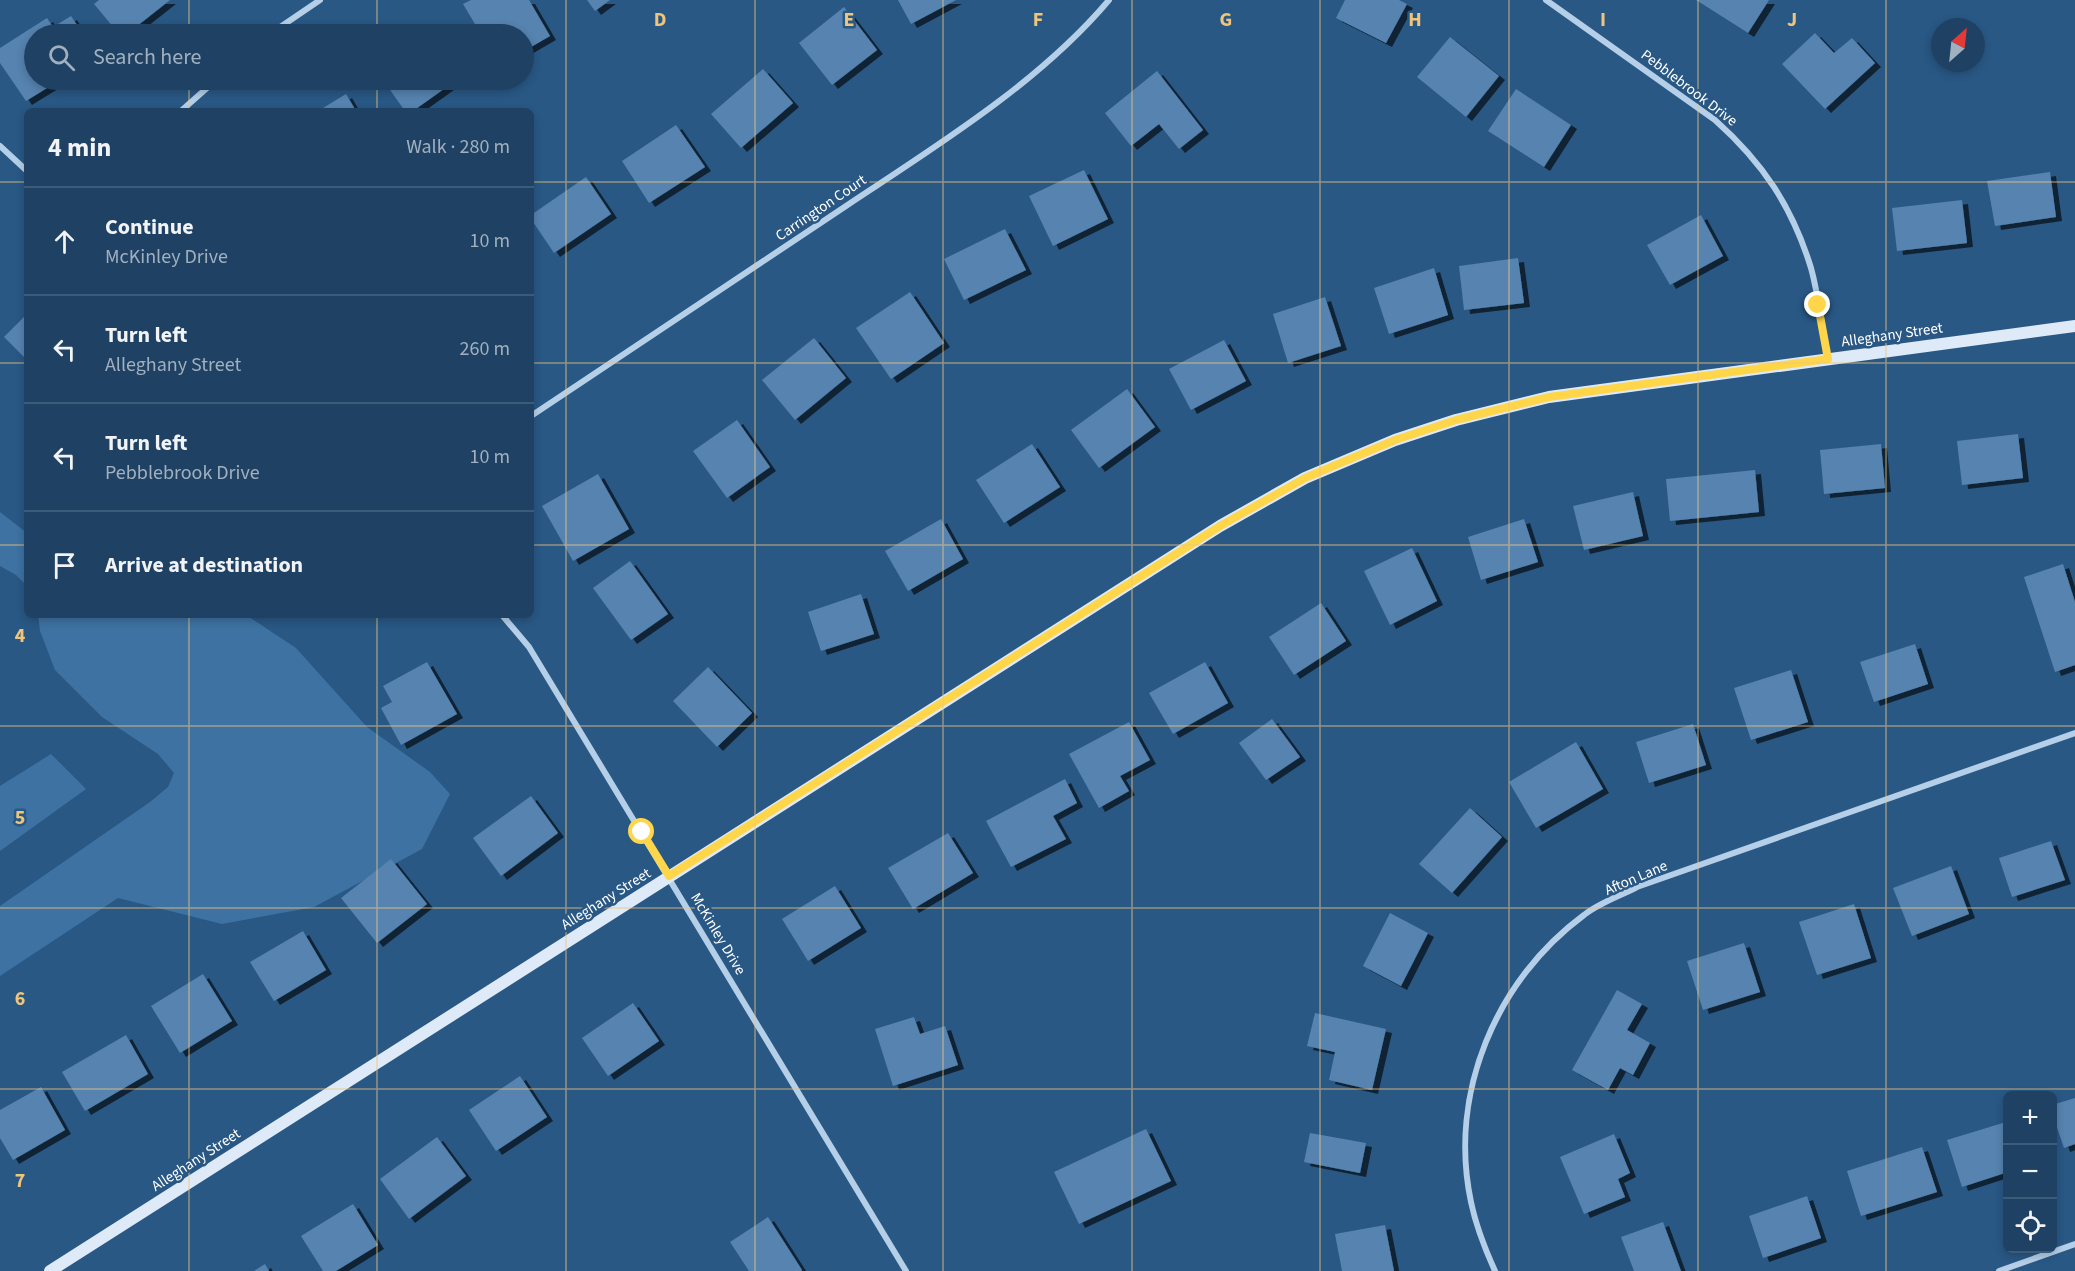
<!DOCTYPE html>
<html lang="en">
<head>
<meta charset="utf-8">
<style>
  :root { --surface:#1f4264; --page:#2c4d6d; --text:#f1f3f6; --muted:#a1b0bf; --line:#3c5b78 }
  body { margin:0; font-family:"Source Sans 3",sans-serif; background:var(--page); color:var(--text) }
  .controls { position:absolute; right:18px; bottom:18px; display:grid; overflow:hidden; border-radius:9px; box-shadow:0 3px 9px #0003 }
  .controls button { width:54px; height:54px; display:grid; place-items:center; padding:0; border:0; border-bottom:2px solid var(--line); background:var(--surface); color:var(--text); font:30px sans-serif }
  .compass { position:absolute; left:1931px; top:18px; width:54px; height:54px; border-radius:50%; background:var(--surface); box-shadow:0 3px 9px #0003; rotate:27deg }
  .stop { position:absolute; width:18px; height:18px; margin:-14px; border:4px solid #ffd54a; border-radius:50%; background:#fff }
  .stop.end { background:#ffd54a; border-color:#fff; box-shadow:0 2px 6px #0008 }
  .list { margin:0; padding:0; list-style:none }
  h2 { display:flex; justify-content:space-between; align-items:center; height:78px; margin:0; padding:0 24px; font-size:26px }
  h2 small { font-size:20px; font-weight:400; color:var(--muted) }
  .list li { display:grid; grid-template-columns:39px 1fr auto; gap:18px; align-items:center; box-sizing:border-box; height:108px; padding:0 24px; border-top:2px solid var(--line) }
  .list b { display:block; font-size:22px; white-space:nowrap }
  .list p { margin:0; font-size:20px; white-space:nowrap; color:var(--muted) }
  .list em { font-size:20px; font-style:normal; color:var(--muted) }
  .icon { flex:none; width:33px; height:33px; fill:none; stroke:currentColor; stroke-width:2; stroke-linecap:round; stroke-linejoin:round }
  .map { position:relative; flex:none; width:2075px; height:1271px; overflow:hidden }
  .search { position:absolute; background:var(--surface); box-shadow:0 3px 9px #0003; left:24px; top:24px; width:510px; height:66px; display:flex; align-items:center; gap:15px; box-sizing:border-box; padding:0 21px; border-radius:33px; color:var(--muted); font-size:22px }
  .panel { position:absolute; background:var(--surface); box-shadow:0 3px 9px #0003; left:24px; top:108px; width:510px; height:510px; border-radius:9px }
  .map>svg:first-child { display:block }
</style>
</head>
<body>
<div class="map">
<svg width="2075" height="1271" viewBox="0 0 2075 1271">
  <defs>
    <filter id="shadow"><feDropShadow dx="6" dy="4" stdDeviation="0" flood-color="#0009"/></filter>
  </defs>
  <rect width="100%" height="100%" fill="#295885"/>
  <g fill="#3e72a2">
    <path d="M0,512L27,533V586L16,575L0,566Z"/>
    <path d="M38,615H246L296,648L367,727L430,772L450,794L422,849L314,907L222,924L118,898L0,976V906L150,802L168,787L174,773L158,754L102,717L55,670L40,631Z"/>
    <path d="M51,754L86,789L0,851V786Z"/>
  </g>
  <g fill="#5683af" filter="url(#shadow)">
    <path d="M99,0H170L127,34H119L94,4Z"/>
    <path d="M471,0H529L550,36L524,51V34H481L463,4Z"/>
    <path d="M587,0H610L595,11Z"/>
    <path d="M898,0H956L911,24Z"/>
    <path d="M1345,0H1399L1407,4L1386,43L1336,18Z"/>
    <path d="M1696,0H1769L1748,33Z"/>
    <path d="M844,7L877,50L832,85L799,43Z"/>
    <path d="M71,16L83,34H34V80H60L26,101L0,63V48L47,18L53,27Z"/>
    <path d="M1815,33L1834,53L1852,38L1875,63L1825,109L1782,64Z"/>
    <path d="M1450,37L1499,76L1466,117L1417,77Z"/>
    <path d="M763,69L793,103L741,148L711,114Z"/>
    <path d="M1157,71L1203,130L1179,149L1159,124L1131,146L1105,113Z"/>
    <path d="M383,80H443L448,86L413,111H405Z"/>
    <path d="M1516,89L1571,125L1544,167L1488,131Z"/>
    <path d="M346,94L356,111H318Z"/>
    <path d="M676,125L705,167L649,203L622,161Z"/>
    <path d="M1084,170L1108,219L1053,246L1029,196Z"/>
    <path d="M2050,172L2056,217L1995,226L1987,181Z"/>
    <path d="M586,177L611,214L554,253L531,219V215Z"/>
    <path d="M1962,200L1967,243L1897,251L1892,208Z"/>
    <path d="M1701,215L1723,256L1670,285L1647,245Z"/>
    <path d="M1005,229L1026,270L964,300L944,259Z"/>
    <path d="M1518,258L1524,303L1464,310L1459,266Z"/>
    <path d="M1434,268L1448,315L1389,334L1374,288Z"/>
    <path d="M910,292L944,343L891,379L856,328Z"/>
    <path d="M1325,297L1341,346L1288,363L1273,314Z"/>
    <path d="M27,314V360L4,337Z"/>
    <path d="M814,338L846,378L795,420L762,380Z"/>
    <path d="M1224,340L1246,381L1191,410L1169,369Z"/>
    <path d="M1127,389L1155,427L1099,468L1071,430Z"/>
    <path d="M737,420L770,467L727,498L693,451Z"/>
    <path d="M2018,434L2023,478L1962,485L1957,441Z"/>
    <path d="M1032,444L1060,487L1004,523L976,480Z"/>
    <path d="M1881,444L1885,488L1824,494L1820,450Z"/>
    <path d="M1755,470L1759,512L1670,521L1666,479Z"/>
    <path d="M598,474L629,529L573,561L542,506Z"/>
    <path d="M1633,492L1643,536L1584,550L1573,506Z"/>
    <path d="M941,519L963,559L908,591L885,551Z"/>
    <path d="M1524,519L1538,562L1481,580L1468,537Z"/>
    <path d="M1412,548L1437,601L1390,625L1364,571Z"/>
    <path d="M630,561L668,614L631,640L593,588Z"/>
    <path d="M2063,564L2075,602V665L2055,672L2024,577Z"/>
    <path d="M861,594L874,634L821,651L808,612Z"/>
    <path d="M1321,603L1346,641L1294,675L1269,637Z"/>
    <path d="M1915,644L1928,684L1874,702L1860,662Z"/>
    <path d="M427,662L457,714L401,745L381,708L392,702L383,686Z"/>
    <path d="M1205,662L1228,703L1173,734L1149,693Z"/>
    <path d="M708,667L752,713L717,747L673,701Z"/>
    <path d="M1791,670L1808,722L1751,740L1734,688Z"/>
    <path d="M1272,719L1300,757L1266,780L1239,743Z"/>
    <path d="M1129,722L1150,760L1120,776L1129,791L1099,808L1069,754Z"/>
    <path d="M1693,724L1706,765L1649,783L1636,742Z"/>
    <path d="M1576,742L1603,789L1536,828L1509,782Z"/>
    <path d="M1065,779L1077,803L1053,816L1066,839L1011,867L986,821Z"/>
    <path d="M531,796L558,833L501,876L473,838Z"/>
    <path d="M1470,808L1502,837L1452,893L1419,864Z"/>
    <path d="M948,833L973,873L913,909L888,868Z"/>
    <path d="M2051,841L2065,880L2012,897L1999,858Z"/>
    <path d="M391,859L427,904L377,943L341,898Z"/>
    <path d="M1951,866L1969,914L1912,936L1893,888Z"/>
    <path d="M835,886L861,928L808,961L782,919Z"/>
    <path d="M1854,904L1871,958L1817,975L1799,922Z"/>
    <path d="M1390,913L1428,933L1401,986L1363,966Z"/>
    <path d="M303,931L326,970L274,1001L250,962Z"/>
    <path d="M1744,943L1760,992L1703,1010L1687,961Z"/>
    <path d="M203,974L232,1021L180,1053L151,1006Z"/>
    <path d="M1617,990L1642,1004L1627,1030L1650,1043L1633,1075L1620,1068L1608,1090L1572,1070Z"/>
    <path d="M633,1003L659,1041L608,1076L582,1038Z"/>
    <path d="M1315,1013L1386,1029L1372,1090L1329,1080L1335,1052L1307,1046Z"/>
    <path d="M914,1017L920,1034L945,1026L958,1065L893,1086L875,1029Z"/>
    <path d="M126,1035L148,1074L85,1111L62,1072Z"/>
    <path d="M520,1076L547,1117L496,1151L469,1110Z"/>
    <path d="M41,1087L65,1130L13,1160L0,1138V1110Z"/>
    <path d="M2075,1098V1144L2064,1148L2052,1113V1105Z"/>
    <path d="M2006,1122L2008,1172L1962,1187L1947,1140Z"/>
    <path d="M1146,1129L1171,1181L1079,1224L1054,1172Z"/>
    <path d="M1310,1133L1366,1143L1360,1173L1304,1162Z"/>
    <path d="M1614,1134L1630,1173L1618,1179L1625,1197L1584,1214L1560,1157Z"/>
    <path d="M437,1137L466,1176L409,1219L380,1179Z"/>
    <path d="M1922,1147L1937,1192L1861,1216L1847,1171Z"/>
    <path d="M1807,1196L1821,1238L1763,1258L1749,1216Z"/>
    <path d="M353,1204L378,1245L336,1271H323L301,1236Z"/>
    <path d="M768,1217L802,1270L801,1271H749L730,1242Z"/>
    <path d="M1663,1222L1681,1271H1634L1621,1237Z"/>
    <path d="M1385,1225L1394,1271H1342L1335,1234Z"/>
    <path d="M265,1264L269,1271H254Z"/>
  </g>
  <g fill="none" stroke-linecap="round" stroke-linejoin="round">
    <g stroke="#b4cfe7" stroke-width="6">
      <path d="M1546,0L1715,120C1763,163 1792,206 1811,268C1819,297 1822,329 1828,359"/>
      <path d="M270,34L320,0"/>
      <path d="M181,111L216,80"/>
      <path d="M0,146L27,171"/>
      <path d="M531,416C637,345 743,275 849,204C938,145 1040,82 1109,0"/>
      <path d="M502,615L529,647L906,1271"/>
      <path d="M1495,1271C1485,1249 1476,1226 1471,1202C1448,1093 1496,980 1584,915C1599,903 1620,896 1637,887L2075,733"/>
      <path d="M1999,1271L2075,1244"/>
    </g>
    <path stroke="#deeaf7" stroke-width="12" d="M50,1271L1220,526L1305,478L1395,440L1456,420L1549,397L2075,326"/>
  </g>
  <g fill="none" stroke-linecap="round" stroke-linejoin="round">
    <path stroke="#ffd54a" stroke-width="8" d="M642,832L669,876L1220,526L1305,478L1395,440L1456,420L1549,397L1828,359L1818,305"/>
  </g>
  <path fill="none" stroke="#eec57b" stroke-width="1.5" stroke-opacity="0.55" d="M189,0V34M377,0V34M566,0V1271M755,0V1271M943,0V1271M1132,0V1271M1320,0V1271M1509,0V1271M1698,0V1271M1886,0V1271M189,80V111M377,80V111M0,182H27M531,182H2075M0,363H27M531,363H2075M0,545H27M531,545H2075M189,615V1271M377,615V1271M0,726H2075M0,908H2075M0,1089H2075"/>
  <g text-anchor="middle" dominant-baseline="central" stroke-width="5" stroke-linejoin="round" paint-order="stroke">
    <g font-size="15" fill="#fff" stroke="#295885">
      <text transform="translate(1689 88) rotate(37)">Pebblebrook Drive</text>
      <text transform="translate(821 208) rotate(-34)">Carrington Court</text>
      <text transform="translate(1892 335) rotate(-8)">Alleghany Street</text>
      <text transform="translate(1636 878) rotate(-23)">Afton Lane</text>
      <text transform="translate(606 899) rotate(-32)">Alleghany Street</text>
      <text transform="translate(718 934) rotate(59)">McKinley Drive</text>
      <text transform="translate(196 1160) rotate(-33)">Alleghany Street</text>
    </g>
  </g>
  <g font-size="20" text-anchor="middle" font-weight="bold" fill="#eec57b" stroke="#295885" stroke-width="5" stroke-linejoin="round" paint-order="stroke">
    <text x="660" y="26">D</text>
    <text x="849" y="26">E</text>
    <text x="1038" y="26">F</text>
    <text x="1226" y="26">G</text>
    <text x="1415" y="26">H</text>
    <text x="1603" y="26">I</text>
    <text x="1792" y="26">J</text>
    <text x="20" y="642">4</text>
    <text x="20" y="824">5</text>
    <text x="20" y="1005">6</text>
    <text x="20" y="1187">7</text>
  </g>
</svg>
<div class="controls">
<button>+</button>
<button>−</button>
<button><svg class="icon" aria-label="locate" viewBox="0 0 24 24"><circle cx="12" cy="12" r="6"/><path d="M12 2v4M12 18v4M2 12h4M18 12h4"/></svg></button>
</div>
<svg class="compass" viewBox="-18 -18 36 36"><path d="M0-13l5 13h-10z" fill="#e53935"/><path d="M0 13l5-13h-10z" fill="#a1b0bf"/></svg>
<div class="stop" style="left:642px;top:832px"></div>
<div class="stop end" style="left:1818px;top:305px"></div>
<div class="search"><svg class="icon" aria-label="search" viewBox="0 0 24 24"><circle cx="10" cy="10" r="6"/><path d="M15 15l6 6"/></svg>Search here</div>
<section class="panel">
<h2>4 min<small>Walk · 280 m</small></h2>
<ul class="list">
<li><svg class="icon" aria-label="ahead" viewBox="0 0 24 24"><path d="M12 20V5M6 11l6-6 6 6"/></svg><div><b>Continue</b><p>McKinley Drive</p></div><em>10 m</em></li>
<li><svg class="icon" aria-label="left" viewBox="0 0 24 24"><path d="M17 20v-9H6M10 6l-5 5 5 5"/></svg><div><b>Turn left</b><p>Alleghany Street</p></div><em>260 m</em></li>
<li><svg class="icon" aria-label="left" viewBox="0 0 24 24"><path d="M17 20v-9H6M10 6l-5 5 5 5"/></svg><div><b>Turn left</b><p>Pebblebrook Drive</p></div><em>10 m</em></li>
<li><svg class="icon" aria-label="arrive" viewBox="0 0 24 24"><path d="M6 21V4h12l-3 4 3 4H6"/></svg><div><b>Arrive at destination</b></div></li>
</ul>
</section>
</div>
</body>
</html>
